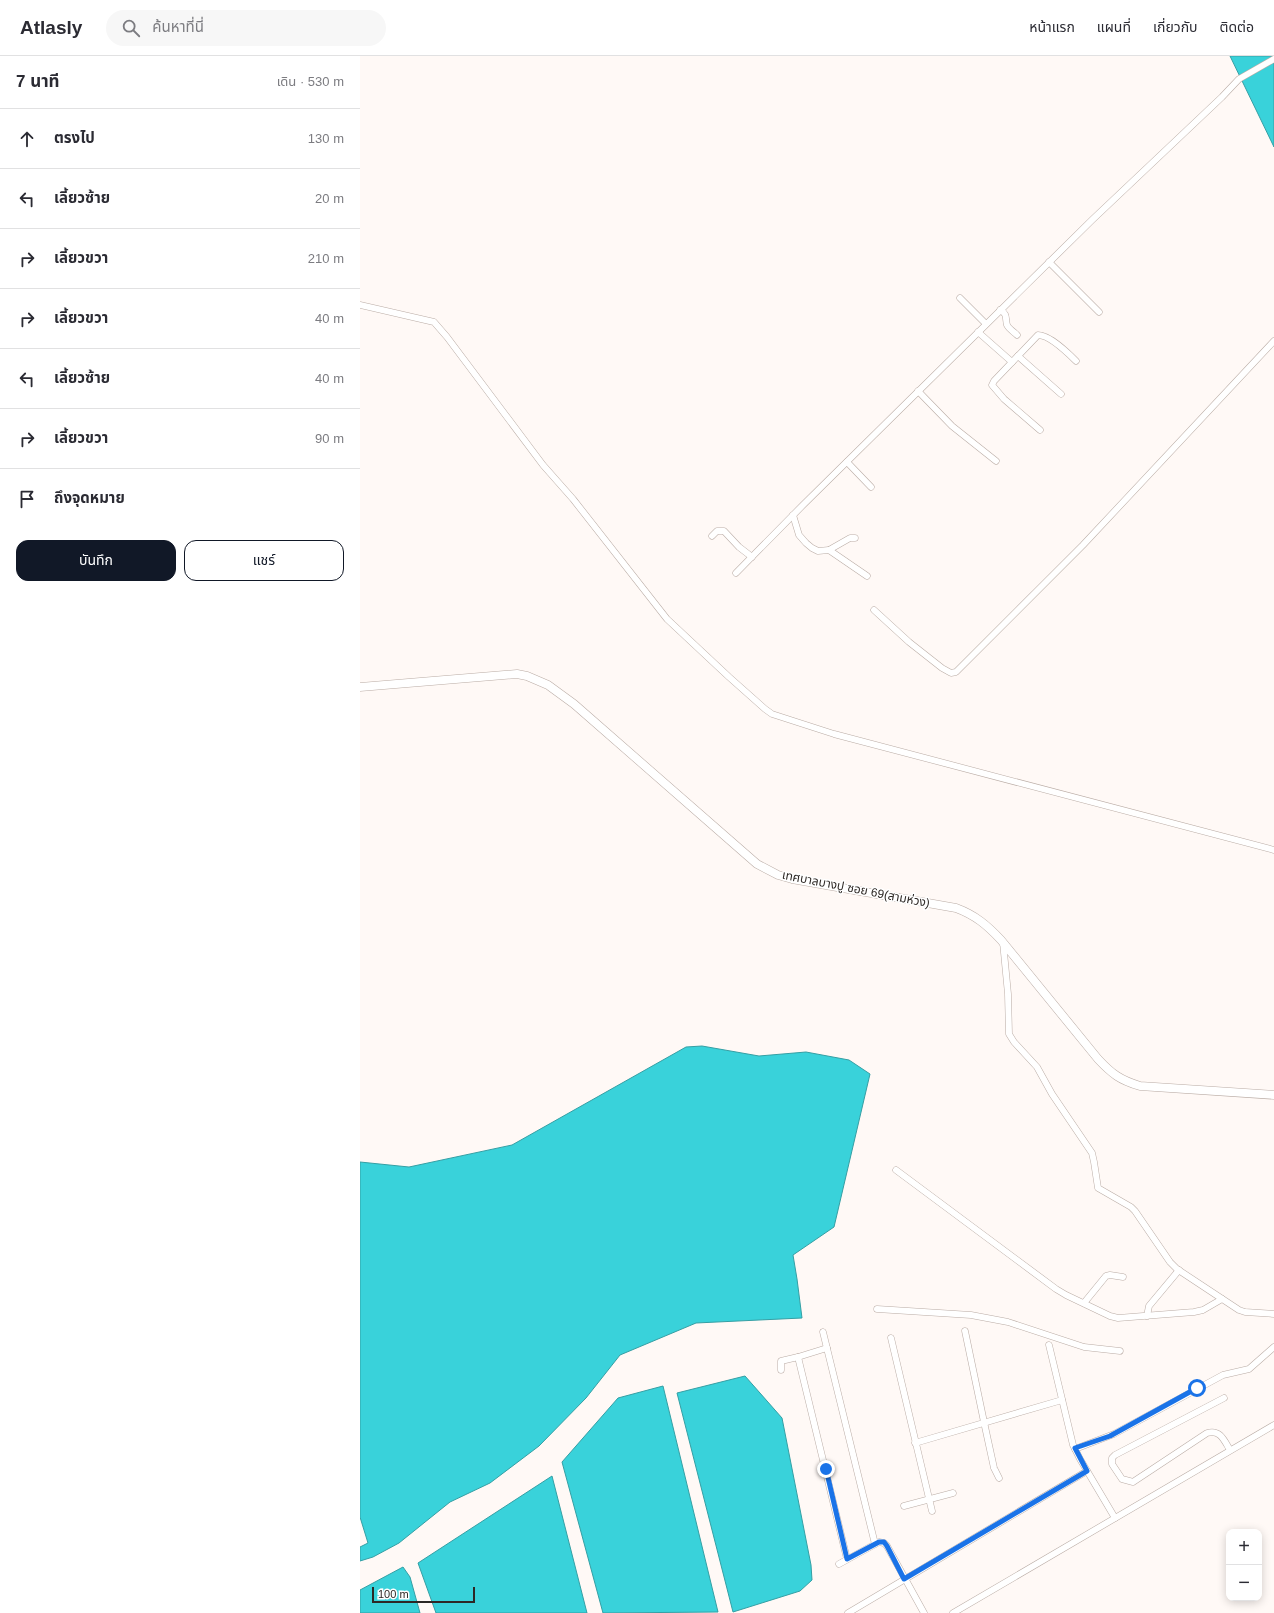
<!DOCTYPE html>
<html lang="th">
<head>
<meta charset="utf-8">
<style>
  :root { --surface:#fff; --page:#f7f7f7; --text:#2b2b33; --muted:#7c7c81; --line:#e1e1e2; --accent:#111827 }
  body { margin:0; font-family:Arial,"Noto Sans Thai",sans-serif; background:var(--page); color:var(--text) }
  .controls { position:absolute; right:12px; bottom:12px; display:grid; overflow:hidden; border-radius:8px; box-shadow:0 2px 10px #0003 }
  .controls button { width:36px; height:36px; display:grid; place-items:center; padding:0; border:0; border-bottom:1px solid var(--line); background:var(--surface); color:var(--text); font:20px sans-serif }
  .scale { position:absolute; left:12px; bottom:10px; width:103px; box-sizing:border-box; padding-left:4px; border:2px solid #2d2825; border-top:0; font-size:11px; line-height:14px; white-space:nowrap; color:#2d2825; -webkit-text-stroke:3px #fff; paint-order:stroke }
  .stop { position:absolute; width:12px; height:12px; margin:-9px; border:3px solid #1a73e8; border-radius:50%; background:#fff }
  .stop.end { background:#1a73e8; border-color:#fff; box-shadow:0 1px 4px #0008 }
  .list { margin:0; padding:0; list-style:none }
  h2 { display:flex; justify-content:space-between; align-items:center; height:52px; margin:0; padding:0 16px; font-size:17px }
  h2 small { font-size:13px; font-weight:400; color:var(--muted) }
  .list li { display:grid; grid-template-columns:26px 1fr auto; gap:12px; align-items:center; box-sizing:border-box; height:60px; padding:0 16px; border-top:1px solid var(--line) }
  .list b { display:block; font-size:15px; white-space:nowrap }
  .list em { font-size:13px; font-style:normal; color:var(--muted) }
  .actions { display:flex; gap:8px; padding:12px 16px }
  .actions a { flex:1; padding:9px 0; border:1px solid var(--accent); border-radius:12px; text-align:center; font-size:14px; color:var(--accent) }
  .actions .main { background:var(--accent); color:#fff }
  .icon { flex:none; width:22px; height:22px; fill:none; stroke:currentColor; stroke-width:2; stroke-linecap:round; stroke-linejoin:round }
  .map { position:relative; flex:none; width:914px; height:1557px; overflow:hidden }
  header { display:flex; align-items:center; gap:24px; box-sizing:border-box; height:56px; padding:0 20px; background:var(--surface); border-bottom:1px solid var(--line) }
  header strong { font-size:19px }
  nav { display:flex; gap:22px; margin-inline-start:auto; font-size:14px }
  .search { width:280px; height:36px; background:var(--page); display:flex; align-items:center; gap:10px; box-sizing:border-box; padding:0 14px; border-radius:22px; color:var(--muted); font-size:15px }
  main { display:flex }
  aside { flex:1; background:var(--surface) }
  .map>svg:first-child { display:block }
</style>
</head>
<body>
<header>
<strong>Atlasly</strong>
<div class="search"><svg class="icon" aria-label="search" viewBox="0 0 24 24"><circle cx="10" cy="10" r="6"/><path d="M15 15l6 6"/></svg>ค้นหาที่นี่</div>
<nav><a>หน้าแรก</a><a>แผนที่</a><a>เกี่ยวกับ</a><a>ติดต่อ</a></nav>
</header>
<main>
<aside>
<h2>7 นาที<small>เดิน · 530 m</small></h2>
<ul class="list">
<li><svg class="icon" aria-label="ahead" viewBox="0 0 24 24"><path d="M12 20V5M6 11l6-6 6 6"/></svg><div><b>ตรงไป</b></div><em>130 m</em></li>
<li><svg class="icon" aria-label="left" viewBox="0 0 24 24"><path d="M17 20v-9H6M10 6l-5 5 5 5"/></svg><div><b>เลี้ยวซ้าย</b></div><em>20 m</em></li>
<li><svg class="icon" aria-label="right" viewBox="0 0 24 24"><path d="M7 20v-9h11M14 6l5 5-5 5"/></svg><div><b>เลี้ยวขวา</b></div><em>210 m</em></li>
<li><svg class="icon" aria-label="right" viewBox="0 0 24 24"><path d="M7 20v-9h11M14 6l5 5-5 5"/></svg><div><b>เลี้ยวขวา</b></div><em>40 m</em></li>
<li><svg class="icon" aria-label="left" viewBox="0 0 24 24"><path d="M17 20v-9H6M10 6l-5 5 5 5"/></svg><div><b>เลี้ยวซ้าย</b></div><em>40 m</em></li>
<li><svg class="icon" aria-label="right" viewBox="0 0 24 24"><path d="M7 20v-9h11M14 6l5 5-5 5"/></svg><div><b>เลี้ยวขวา</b></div><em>90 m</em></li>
<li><svg class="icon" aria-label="arrive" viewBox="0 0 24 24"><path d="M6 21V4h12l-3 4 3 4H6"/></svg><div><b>ถึงจุดหมาย</b></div></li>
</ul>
<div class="actions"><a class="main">บันทึก</a><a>แชร์</a></div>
</aside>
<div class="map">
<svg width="914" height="1557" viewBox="0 0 914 1557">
  <rect width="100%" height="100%" fill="#fff9f6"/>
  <g fill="#39d2da" stroke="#359fa4">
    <path d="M870,0H913L914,2V91Z"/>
    <path d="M342,990L399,1000L446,996L489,1004L510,1018L474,1171L433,1199L437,1223L442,1262L336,1267L260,1299L226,1342L179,1390L130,1427L90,1446L39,1487L13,1501L0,1505V1491L8,1487L0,1461V1106L49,1111L152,1089L326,991Z"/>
    <path d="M385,1320L422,1362L451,1509L452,1524L440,1535L373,1556L317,1337Z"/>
    <path d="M303,1330L358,1556L243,1557L202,1406L258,1342Z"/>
    <path d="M192,1420L227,1557H76L58,1507Z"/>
    <path d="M43,1511L50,1521L60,1557H0V1534Z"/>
  </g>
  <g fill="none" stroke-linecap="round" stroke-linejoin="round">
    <g stroke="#baaca5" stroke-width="7">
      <g id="minor">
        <path d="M689,206L739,256"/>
        <path d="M600,242L626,268"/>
        <path d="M0,249L74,266L87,281L183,409L213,443L307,563L369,621L405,653L412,658L474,678L914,794"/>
        <path d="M640,254C648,258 645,262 647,269C649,273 654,276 657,279"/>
        <path d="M618,276L652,306"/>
        <path d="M658,300L701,338"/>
        <path d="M558,335L592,370L636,405"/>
        <path d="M680,374L644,343L632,329L634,325L678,279C690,279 708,297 716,305"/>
        <path d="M487,406L511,431"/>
        <path d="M433,459L439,479L446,487L452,492L458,495L469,494L507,520"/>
        <path d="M352,480L357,475H364L379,491L392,501"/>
        <path d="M469,494L490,482H495"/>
        <path d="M376,517L443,449L732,164L862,41L879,23L914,3"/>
        <path d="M514,554L549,586L582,612L591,617L596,616L723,489L914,285"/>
        <path d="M643,886L648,938L649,978L654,986L677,1011L692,1038L732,1097L734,1106L738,1132L771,1151L775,1155L810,1206L817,1213L879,1254L885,1256L914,1258"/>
        <path d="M536,1114L696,1233L706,1239L750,1260L758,1262L834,1256L843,1254L862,1243"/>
        <path d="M724,1247L746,1220L750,1219L763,1221"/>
        <path d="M517,1253L611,1259L648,1266L724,1291L760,1295"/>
        <path d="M787,1260L789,1250L819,1214"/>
        <path d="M605,1275L624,1366L634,1412L639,1422"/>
        <path d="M463,1276L515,1488"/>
        <path d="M531,1282L572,1455"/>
        <path d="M689,1289L713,1389L720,1403L755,1462"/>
        <path d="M438,1301L467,1292"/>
        <path d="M421,1314V1305L438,1301L487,1503"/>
        <path d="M864,1342L755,1399L752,1402V1408L762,1423L773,1426L847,1377C860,1373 864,1384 870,1394"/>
        <path d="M555,1387L702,1344"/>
        <path d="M715,1393L754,1378L863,1319L889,1313L914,1291"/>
        <path d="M544,1450L593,1437"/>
        <path d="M479,1508L519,1486L524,1487L527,1490L564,1557"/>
        <path d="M488,1557L727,1415"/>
        <path d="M593,1557L914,1369"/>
      </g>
    </g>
    <g stroke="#baaca5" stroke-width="9">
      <path id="tertiary" d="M0,631L157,618L167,620L188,629L214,648L397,808L418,819L432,823L596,852C615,859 627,869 641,884L738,1003C752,1018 760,1024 780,1030L914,1039"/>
    </g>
    <use href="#minor" stroke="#fff" stroke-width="6"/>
    <use href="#tertiary" stroke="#fff" stroke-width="8"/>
  </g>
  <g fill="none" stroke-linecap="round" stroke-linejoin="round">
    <path stroke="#1a73e8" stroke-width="5" d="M466,1413L487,1503L519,1486H524L527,1490L544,1523L727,1415L715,1392L750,1380L837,1332"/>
  </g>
  <g text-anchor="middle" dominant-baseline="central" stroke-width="3" stroke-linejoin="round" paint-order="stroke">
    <g font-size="12" fill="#2d2825" stroke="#fff">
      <text transform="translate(496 833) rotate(11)">เทศบาลบางปู ซอย 69(สามห่วง)</text>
    </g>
  </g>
</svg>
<div class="controls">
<button>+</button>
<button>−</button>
</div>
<div class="scale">100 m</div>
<div class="stop" style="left:837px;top:1332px"></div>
<div class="stop end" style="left:466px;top:1413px"></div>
</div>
</main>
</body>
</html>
